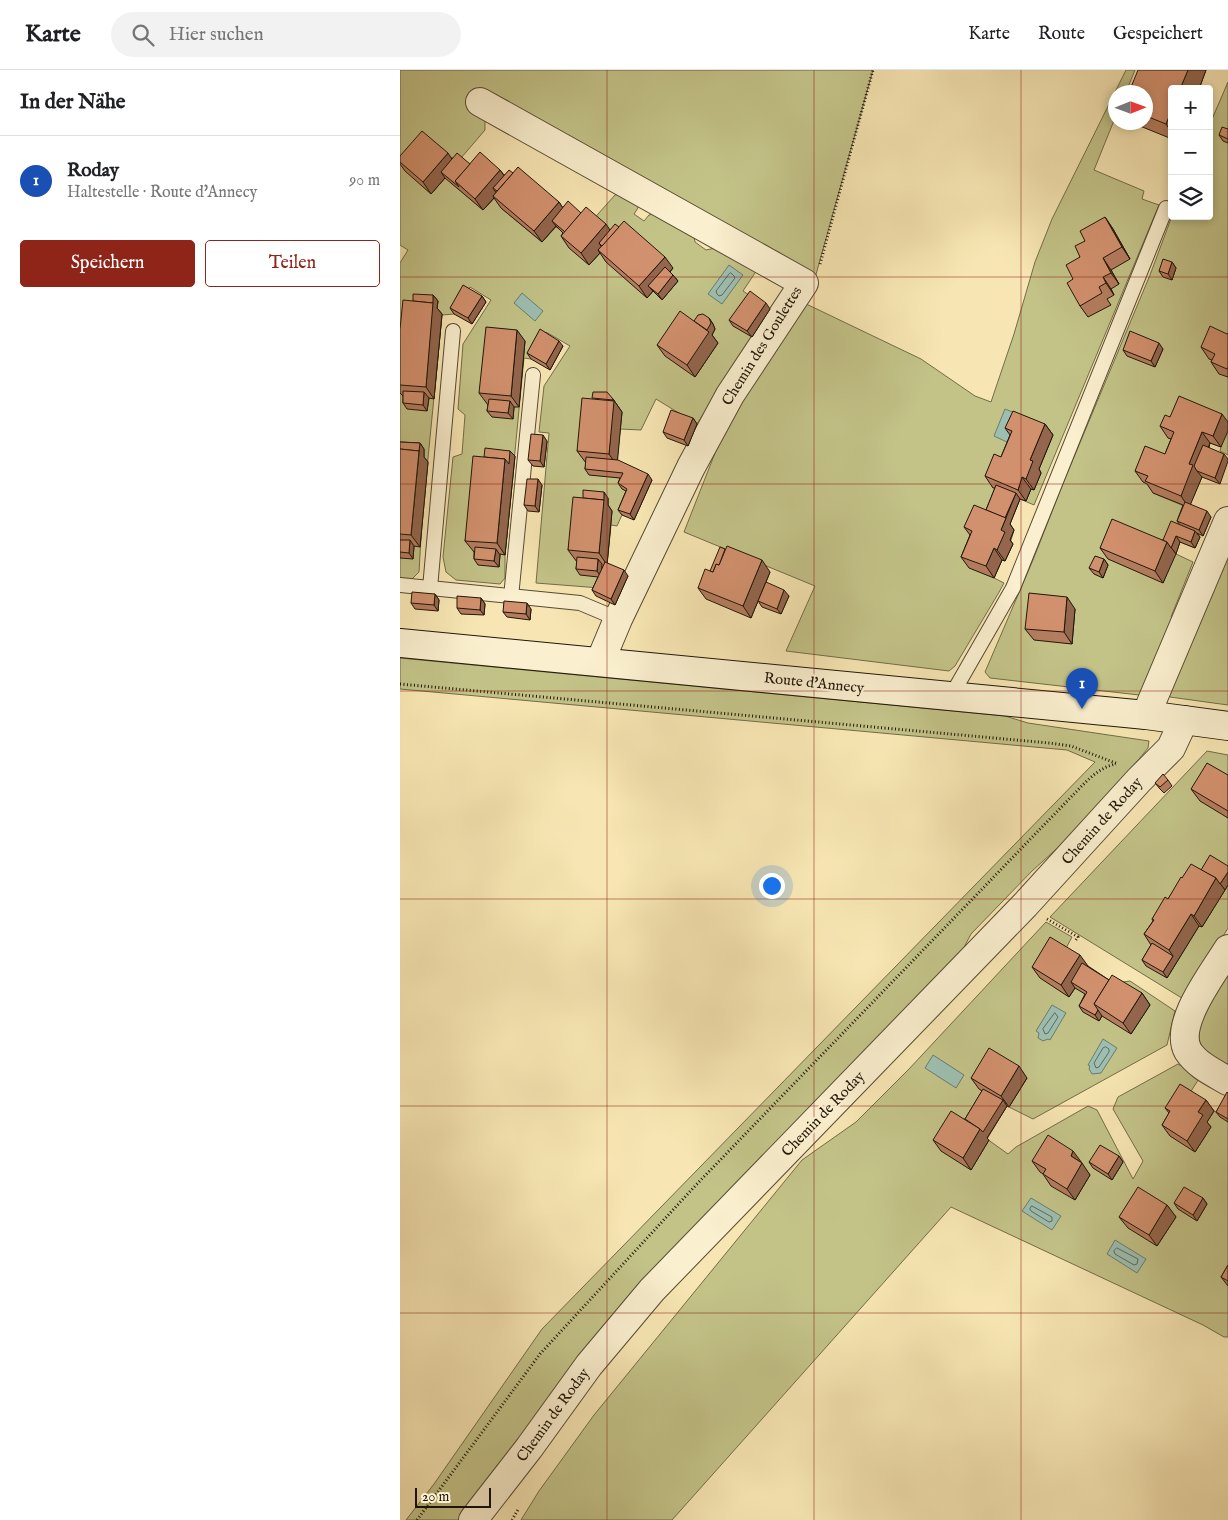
<!DOCTYPE html>
<html lang="de">
<head>
<meta charset="utf-8">
<style>
  :root { --surface:#fff; --page:#f2f2f2; --text:#202124; --muted:#757577; --line:#e0e0e0; --accent:#8f2418 }
  body { margin:0; font-family:"IM FELL English",serif; background:var(--page); color:var(--text) }
  .controls { position:absolute; right:15px; top:15px; display:grid; overflow:hidden; border-radius:5px; box-shadow:0 2px 8px #0003 }
  .controls button { width:45px; height:45px; display:grid; place-items:center; padding:0; border:0; border-bottom:1px solid var(--line); background:var(--surface); color:var(--text); font:25px sans-serif }
  .compass { position:absolute; left:708px; top:15px; width:45px; height:45px; border-radius:50%; background:var(--surface); box-shadow:0 2px 8px #0003; rotate:89deg }
  .scale { position:absolute; left:15px; bottom:12px; width:76px; box-sizing:border-box; padding-left:5px; border:2px solid #201607; border-top:0; font-size:14px; line-height:18px; white-space:nowrap; color:#201607; -webkit-text-stroke:4px #faefce; paint-order:stroke }
  .you { position:absolute; left:371px; top:815px; width:18px; height:18px; margin:-12px; border:4px solid #fff; border-radius:50%; background:#1a73e8; box-shadow:0 0 0 8px #1a73e833 }
  .badge { display:grid; place-items:center; width:32px; height:32px; border-radius:50%; background:var(--accent); color:#fff; font-size:16px; font-weight:700 }
  .pin { position:absolute; translate:-50% -41px; filter:drop-shadow(0 1px 2px #0008) }
  .pin::after { content:''; position:absolute; top:26px; width:18px; height:15px; background:inherit; clip-path:polygon(0 0,100% 0,50% 100%) }
  .list { margin:0; padding:0; list-style:none }
  h2 { display:flex; justify-content:space-between; align-items:center; height:65px; margin:0; padding:0 20px; font-size:21px }
  h2 small { font-size:16px; font-weight:400; color:var(--muted) }
  .list li { display:grid; grid-template-columns:32px 1fr auto; gap:15px; align-items:center; box-sizing:border-box; height:90px; padding:0 20px; border-top:1px solid var(--line) }
  .list b { display:block; font-size:19px; white-space:nowrap }
  .list p { margin:0; font-size:16px; white-space:nowrap; color:var(--muted) }
  .list em { font-size:16px; font-style:normal; color:var(--muted) }
  .actions { display:flex; gap:10px; padding:15px 20px }
  .actions a { flex:1; padding:11px 0; border:1px solid var(--accent); border-radius:5px; text-align:center; font-size:18px; color:var(--accent) }
  .actions .main { background:var(--accent); color:#fff }
  .icon { flex:none; width:28px; height:28px; fill:none; stroke:currentColor; stroke-width:2; stroke-linecap:round; stroke-linejoin:round }
  .map { position:relative; flex:none; width:828px; height:1450px; overflow:hidden }
  header { display:flex; align-items:center; gap:30px; box-sizing:border-box; height:70px; padding:0 25px; background:var(--surface); border-bottom:1px solid var(--line) }
  header strong { font-size:24px }
  nav { display:flex; gap:28px; margin-inline-start:auto; font-size:18px }
  .search { width:350px; height:45px; background:var(--page); display:flex; align-items:center; gap:12px; box-sizing:border-box; padding:0 18px; border-radius:28px; color:var(--muted); font-size:19px }
  main { display:flex }
  aside { flex:1; background:var(--surface) }
  .map>svg:first-child { display:block }
</style>
</head>
<body>
<header>
<strong>Karte</strong>
<div class="search"><svg class="icon" aria-label="search" viewBox="0 0 24 24"><circle cx="10" cy="10" r="6"/><path d="M15 15l6 6"/></svg>Hier suchen</div>
<nav><a>Karte</a><a>Route</a><a>Gespeichert</a></nav>
</header>
<main>
<aside>
<h2>In der Nähe<small></small></h2>
<ul class="list">
<li><span class="badge" style="background:#1a4fb4">1</span><div><b>Roday</b><p>Haltestelle · Route d'Annecy</p></div><em>90 m</em></li>
</ul>
<div class="actions"><a class="main">Speichern</a><a>Teilen</a></div>
</aside>
<div class="map">
<svg width="828" height="1450" viewBox="0 0 828 1450">
  <rect width="100%" height="100%" fill="#f7e6b3"/>
  <filter id="stains"><feTurbulence type="fractalNoise" baseFrequency=".004" numOctaves="4"/><feColorMatrix values="0 0 0 0 .2 0 0 0 0 .09 0 0 0 0 .02 0 0 0 .5 -.17"/></filter>
  <radialGradient id="worn" r=".72"><stop offset=".6" stop-color="#630" stop-opacity="0"/><stop offset="1" stop-color="#630" stop-opacity=".3"/></radialGradient>
  <g fill="#c3c388" stroke="#726c48">
    <path d="M0,0H473L415,208L85,48V60L61,88L54,115L83,140L98,124L101,138L142,172L156,157L166,164L190,153L215,125L227,123L236,129L238,138L234,144L244,151L249,145L261,142L293,161L295,172L306,180L320,177L359,197L343,221L370,239L297,354L256,329L241,360L220,359L188,366L227,409L231,425L217,456L211,455L207,495L200,518L136,513L149,363L139,362L144,316L170,276L146,262L131,289L124,288L105,485V508L100,514L56,510L46,502L43,487L53,387L62,384L65,345L58,339L63,274L91,230L70,217L54,244L42,245L25,419L0,417V193L8,180L0,175Z"/>
    <path d="M726,0H735L726,22H716L715,48L694,100L744,121L742,129L759,135L634,435L620,429L608,457L614,460L605,491L602,490L594,508L604,513L598,524L555,596L549,601L386,581L415,516L284,462L328,350L400,231L521,289L575,326L591,332L614,264L635,192L652,149Z"/>
    <path d="M828,12V385L820,381L821,377L810,373L797,405L756,417L753,423L789,438L781,459L800,467L795,478L780,472L776,484L793,492L771,547L777,550L746,622L739,625L590,608L585,602L633,490L664,411L750,205L772,146H809V56Z"/>
    <path d="M0,448L22,450L19,502L12,509L0,508Z"/>
    <path d="M828,466V635L770,627L765,618Z"/>
    <path d="M0,588L605,646L628,653L749,671L748,678L694,745L632,801L571,864L561,883L62,1450H6L34,1414L142,1259L695,692L667,680L0,619Z"/>
    <path d="M807,681L828,685V858L785,930L650,847Z"/>
    <path d="M646,852L672,867L664,882L687,898L719,919L723,912L730,911L775,941L767,975L633,1049L607,1036L587,1069L608,1084L616,1077L688,1036L697,1040L733,1109L743,1091L713,1039L718,1027L778,994L800,1007L788,1026L828,1049V1267H824L803,1255L551,1137L272,1450H121L139,1421L194,1345L402,1090L456,1052L509,999Z"/>
    <path d="M828,905V997C821,993 810,988 805,982C786,958 816,925 828,905Z"/>
  </g>
  <g fill="#9dbfb1" stroke="#6b7b6d">
    <path d="M329,195L343,205L322,234L308,224Z"/>
    <path d="M122,223L143,241L135,251L114,233Z"/>
    <path d="M605,339L620,345L609,373L594,366Z"/>
    <path d="M652,935L666,943L650,970L648,969L643,971L638,968L639,963L636,961Z"/>
    <path d="M703,969L717,978L701,1003L692,1004L689,999L690,996L688,995Z"/>
    <path d="M533,985L564,1005L556,1018L525,998Z"/>
    <path d="M631,1128L661,1146L652,1160L622,1141Z"/>
    <path d="M715,1170L746,1189L737,1203L707,1184Z"/>
  </g>
  <g fill="none" stroke-linecap="round" stroke-linejoin="round">
    <g stroke="#5e6a5c" stroke-width="1">
      <path d="M331,203L334,206L335,208L322,225L319,226L317,224L316,221L329,204Z"/>
      <path d="M655,943L658,947L648,963L645,964L643,959Z"/>
      <path d="M706,977L709,979V982L699,997L696,998L694,993L703,978Z"/>
      <path d="M632,1136L652,1147V1151L649,1152L631,1141L630,1139Z"/>
      <path d="M717,1178L738,1189L737,1194L734,1195L715,1184L714,1181Z"/>
    </g>
    <g stroke="#564a32" stroke-width="16">
      <g id="service">
        <path d="M0,515L180,533L218,549"/>
        <path d="M30,518L53,261"/>
        <path d="M111,527L133,305"/>
        <path d="M551,626L613,518L766,138"/>
      </g>
    </g>
    <g stroke="#564a32" stroke-width="30">
      <g id="minor">
        <path d="M80,32L404,213L330,325L291,397L218,549L200,592"/>
        <path d="M746,645L828,451"/>
        <path d="M828,879C814,902 773,954 788,981C797,995 814,1003 828,1011"/>
        <path d="M73,1450L129,1378L189,1295L252,1220L625,835L739,710L771,678L784,650"/>
      </g>
    </g>
    <g stroke="#201607" stroke-width="30">
      <path id="secondary" d="M0,573L746,645L828,656"/>
    </g>
    <g stroke="#201607" stroke-width="3" stroke-dasharray="1 2.5" stroke-linecap="butt">
      <path d="M420,194L473,0"/>
      <path d="M0,614L649,673L671,676L718,694"/>
      <path d="M647,849L678,867L675,871"/>
      <path d="M17,1450L140,1284L296,1115L672,726C684,714 698,697 716,694"/>
      <path d="M112,1450L119,1438"/>
    </g>
    <use href="#service" stroke="#faefce" stroke-width="14"/>
    <use href="#minor" stroke="#faefce" stroke-width="28"/>
    <use href="#secondary" stroke="#faefce" stroke-width="28"/>
  </g>
  <g fill="#b57d5f" stroke="#201607">
    <path d="M806,0L799,19H772V69L735,54L734,52H746V22Z"/>
    <path d="M828,59V73L823,71L819,65Z"/>
    <path d="M0,86L52,88L70,94L100,100L104,105L113,103L159,132L163,138L181,143L273,198L270,202L273,205L278,211L262,230L253,221L247,228L206,192L200,183L189,195L169,178L161,166L163,163L156,156L142,172L101,138L94,128L83,140L45,108L31,124L5,101L0,94Z"/>
    <path d="M705,147L713,159L730,189L711,200L719,214L711,219L714,225L707,229L711,235L688,247L680,236L673,209L680,187L685,171Z"/>
    <path d="M772,192L776,198L772,210L763,207L759,201Z"/>
    <path d="M33,225L38,231L37,238L42,244L34,329L29,328L27,341L7,339L3,333V326L0,323V259L13,231Z"/>
    <path d="M82,226L86,232L72,254L54,244L50,238Z"/>
    <path d="M370,239L352,267L333,256L329,250Z"/>
    <path d="M309,248L313,254L315,259L312,265L318,273L295,307L265,286L257,275L294,251Z"/>
    <path d="M828,263V307L819,304L811,292L812,290L809,289L801,277L827,264Z"/>
    <path d="M125,271L119,337H114L113,349L92,347L87,341L88,335L79,323Z"/>
    <path d="M163,276L150,300L131,289L127,283Z"/>
    <path d="M763,279L755,297L727,286L723,280Z"/>
    <path d="M213,329L222,342L217,390L252,410L234,450L222,445L218,440L226,421L222,419L218,413L220,408L189,405L185,399L186,393L177,381Z"/>
    <path d="M822,344L821,377L810,373L809,378L820,414L802,407L790,434L811,447L803,466L797,463L800,467L795,478L780,472L763,513L708,489L700,478L763,470L780,455L777,451L783,435L753,423L747,414L743,412L735,401L765,384L771,369L768,368L760,356L770,347Z"/>
    <path d="M293,348L297,354L288,376L267,368L263,362Z"/>
    <path d="M645,354L653,365L639,399L641,403L634,420L631,419L626,431L620,429L610,454L614,460L610,470L613,474L605,491L602,490L594,508L569,498L561,487L570,465L564,457L586,440L595,418H593L585,406L601,387L610,365L605,358Z"/>
    <path d="M147,371L144,397L133,396L128,390Z"/>
    <path d="M0,372L20,373L24,379V387L28,392L20,477L14,476L13,489L0,488Z"/>
    <path d="M110,381L115,386L105,485L100,484L99,497L78,495L74,489V482L65,471L84,387Z"/>
    <path d="M142,415L139,442L128,441L124,435Z"/>
    <path d="M183,428H208V435L212,441L207,493L228,506L215,535L196,526L192,520L198,507L180,505L176,499L177,492L168,480Z"/>
    <path d="M704,489L708,495L703,508L694,504L689,498Z"/>
    <path d="M310,501L370,502L359,530L389,526L381,544L362,537L358,531L351,548L306,529L298,518Z"/>
    <path d="M35,524L39,530L38,541L15,539L11,533Z"/>
    <path d="M81,528L85,534L84,545L61,544L57,538Z"/>
    <path d="M131,539L130,550L107,547L103,542Z"/>
    <path d="M675,539L672,574L634,570L625,559Z"/>
    <path d="M828,705V748L800,731L791,719Z"/>
    <path d="M768,710L772,716L764,723L760,719L755,713Z"/>
    <path d="M828,796V815L802,857L799,856L767,908L746,896L742,890L751,875L744,864L753,851L752,849L768,829L782,808L801,800Z"/>
    <path d="M688,896L709,910L742,923L750,935L731,964L702,946L699,951L683,942L679,936L685,924L675,918L669,927L640,908L632,897Z"/>
    <path d="M571,1008H627L609,1037L607,1036L587,1068L589,1070L571,1100L541,1081L533,1070L565,1049L582,1021L579,1019Z"/>
    <path d="M828,1023V1052L820,1047L816,1042Z"/>
    <path d="M806,1030L814,1041L807,1052L811,1057L795,1082L770,1066L762,1055L769,1043L765,1038Z"/>
    <path d="M719,1086L723,1092L712,1110L693,1098L689,1092Z"/>
    <path d="M632,1091L681,1093L690,1105L675,1130L651,1116L643,1104L640,1102Z"/>
    <path d="M803,1128L807,1134L797,1151L778,1139L774,1133Z"/>
    <path d="M767,1135L776,1147L757,1176L728,1158L719,1147Z"/>
    <path d="M828,1195V1216L821,1207Z"/>
  </g>
  <g fill="#93664d" stroke="#201607">
    <path d="M788,0H806L799,19H780Z"/>
    <path d="M772,39V63L766,54Z"/>
    <path d="M48,83L56,95L41,102L45,108L31,124L23,112Z"/>
    <path d="M100,100L108,111L93,118L97,124L93,126L94,128L83,140L75,129Z"/>
    <path d="M159,132L167,144L152,151L156,156L142,172L134,161Z"/>
    <path d="M705,147L713,159L730,189L722,177Z"/>
    <path d="M206,154L214,166L199,173L203,179L198,180L200,183L189,195L181,183Z"/>
    <path d="M265,187L273,198L254,220L248,216L253,221L247,228L239,216Z"/>
    <path d="M703,188L711,200L719,214L711,203Z"/>
    <path d="M772,192L776,198L772,210L768,204Z"/>
    <path d="M273,205L278,211L262,230L258,224Z"/>
    <path d="M703,207L711,219L714,225L706,213Z"/>
    <path d="M33,225L38,231L37,238L42,244L34,329L26,317Z"/>
    <path d="M82,226L86,232L72,254L68,248Z"/>
    <path d="M366,233L370,239L352,267L347,261Z"/>
    <path d="M309,248L313,254L315,259L312,265L318,273L295,307L287,295L306,262Z"/>
    <path d="M117,260L125,271L119,337L111,326Z"/>
    <path d="M159,271L163,276L150,300L146,294Z"/>
    <path d="M759,273L763,279L755,297L751,291Z"/>
    <path d="M24,322L29,328L27,341L23,335Z"/>
    <path d="M213,329L222,342L217,396L209,384Z"/>
    <path d="M110,331L114,337L113,349L108,343Z"/>
    <path d="M822,344L828,352V361L821,377L813,366Z"/>
    <path d="M293,348L297,354L288,376L284,370Z"/>
    <path d="M645,354L653,365L639,399L641,403L634,420L626,409L630,390Z"/>
    <path d="M802,362L810,373L799,401H797L802,407L789,438L781,426L789,394Z"/>
    <path d="M143,365L147,371L144,397L140,391Z"/>
    <path d="M20,373L24,379V387L28,392L20,477L11,465Z"/>
    <path d="M110,381L115,386L105,485L97,473L105,389Z"/>
    <path d="M824,384L828,389V391L820,414L815,408Z"/>
    <path d="M248,404L252,410L234,450L230,444Z"/>
    <path d="M622,407L631,419L626,431L618,420Z"/>
    <path d="M138,409L142,415L139,442L135,436Z"/>
    <path d="M204,422L208,428V435L212,441L207,495L199,483Z"/>
    <path d="M616,423L620,429L610,454L614,460L610,470L613,474L605,491L597,480L601,460Z"/>
    <path d="M807,441L811,447L803,466L799,460Z"/>
    <path d="M795,461L800,467L795,478L791,472Z"/>
    <path d="M776,466L780,472L776,484L771,478Z"/>
    <path d="M10,470L14,476L13,489L9,483Z"/>
    <path d="M767,472L776,484L763,513L755,501Z"/>
    <path d="M594,478L602,490L594,508L586,496Z"/>
    <path d="M96,479L100,485L99,497L94,491Z"/>
    <path d="M198,489L202,494L201,507L197,501Z"/>
    <path d="M704,489L708,495L703,508L699,502Z"/>
    <path d="M362,490L370,502L351,548L343,536Z"/>
    <path d="M224,500L228,506L215,535L211,529Z"/>
    <path d="M384,520L389,526L381,544L377,539Z"/>
    <path d="M35,524L39,530L38,541L34,535Z"/>
    <path d="M667,527L675,539L672,574L664,562Z"/>
    <path d="M81,528L85,534L84,545L80,540Z"/>
    <path d="M127,533L131,539L130,550L126,544Z"/>
    <path d="M828,802V815L825,820L820,814Z"/>
    <path d="M816,808L825,820L802,857L794,846Z"/>
    <path d="M791,844L799,856L767,908L763,902L773,886L769,880Z"/>
    <path d="M680,885L688,896L671,912L675,918L669,927L661,915Z"/>
    <path d="M742,923L750,935L731,964L723,953Z"/>
    <path d="M698,940L702,946L699,951L695,945Z"/>
    <path d="M619,996L627,1008L609,1037L601,1026Z"/>
    <path d="M603,1030L607,1036L587,1068L589,1070L571,1100L563,1088L580,1059Z"/>
    <path d="M806,1030L814,1041L807,1052L811,1057L795,1082L787,1071L798,1042Z"/>
    <path d="M673,1081L682,1093L671,1086Z"/>
    <path d="M719,1086L723,1092L712,1110L708,1104Z"/>
    <path d="M682,1093L690,1105L675,1130L667,1119Z"/>
    <path d="M803,1128L807,1134L797,1151L793,1145Z"/>
    <path d="M767,1135L776,1147L757,1176L749,1165Z"/>
  </g>
  <g fill="#d2916e" stroke="#201607">
    <path d="M738,0H788L780,19H772V39L766,54L746,46V22H729Z"/>
    <path d="M822,57L828,59V69L819,65Z"/>
    <path d="M22,61L48,83L23,112L0,92V86Z"/>
    <path d="M80,82L100,100L75,129L55,111Z"/>
    <path d="M57,83L70,94L55,111L59,117L41,102Z"/>
    <path d="M118,97L159,132L134,161L93,126Z"/>
    <path d="M109,100L113,103L97,121L93,118Z"/>
    <path d="M168,131L181,143L165,162L152,151Z"/>
    <path d="M186,137L206,154L181,183L161,166Z"/>
    <path d="M705,147L722,177L703,188L711,203L703,207L706,213L699,217L702,223L680,236L667,213L673,209L666,195L680,187L675,176L685,171L680,161Z"/>
    <path d="M224,151L265,187L239,216L198,180Z"/>
    <path d="M215,154L219,157L202,176L199,173Z"/>
    <path d="M763,189L772,192L768,204L759,201Z"/>
    <path d="M265,197L273,205L258,224L248,216Z"/>
    <path d="M63,215L82,226L68,248L50,238Z"/>
    <path d="M350,221L366,233L347,261L329,250Z"/>
    <path d="M13,224L33,225V233L13,231Z"/>
    <path d="M3,230L33,233L26,317L0,315V259Z"/>
    <path d="M280,241L309,262L287,295L257,275Z"/>
    <path d="M303,244L309,248L311,253L307,260L294,251L298,245Z"/>
    <path d="M810,256L827,264L828,263V297L827,299L811,292L815,284L801,277Z"/>
    <path d="M86,257L117,260L111,326L79,323Z"/>
    <path d="M140,259L159,271L146,294L127,283Z"/>
    <path d="M730,261L759,273L751,291L723,280Z"/>
    <path d="M3,321L24,322L23,335L3,333Z"/>
    <path d="M193,322H207L213,329V330L192,328Z"/>
    <path d="M779,326L822,344L813,366L802,362L789,394L793,395L781,426L745,411L748,406L735,401L745,376L765,384L774,362L760,356L765,345L770,347Z"/>
    <path d="M182,328L214,331L209,384L177,381Z"/>
    <path d="M89,329L110,331L108,343L87,341Z"/>
    <path d="M271,340L293,348L284,370L263,362Z"/>
    <path d="M613,341L645,354L630,390L633,391L626,409L622,407L618,420L585,406L594,384L601,387L612,361L605,358Z"/>
    <path d="M131,364L143,365L140,391L128,390Z"/>
    <path d="M0,372L20,373L19,381L0,379Z"/>
    <path d="M803,375L824,384L815,408L797,401L794,396Z"/>
    <path d="M85,378L110,381L109,394L105,389L84,387Z"/>
    <path d="M0,379L19,381L11,465L0,464Z"/>
    <path d="M73,386L105,389L97,473L65,471Z"/>
    <path d="M186,387L218,390L248,404L230,444L218,440L227,419L218,413L223,403L185,399Z"/>
    <path d="M127,409H138L135,436L124,435Z"/>
    <path d="M596,415L616,423L605,448L586,440Z"/>
    <path d="M183,420L204,422V430L183,428Z"/>
    <path d="M173,427L204,430L199,483L168,480Z"/>
    <path d="M785,432L807,441L799,460L777,451Z"/>
    <path d="M574,435L606,448L601,460L605,462L597,480L594,478L586,496L561,487L572,461L564,457Z"/>
    <path d="M712,449L767,472L755,501L700,478Z"/>
    <path d="M771,451L795,461L791,472L776,466L771,478L767,472L763,470Z"/>
    <path d="M0,470H10L9,483L0,482Z"/>
    <path d="M327,476L362,490L343,536L298,518L305,499L313,502L316,494L319,495Z"/>
    <path d="M75,477L96,479L94,491L74,489Z"/>
    <path d="M320,477L325,479L319,495L316,494L313,502L310,501Z"/>
    <path d="M695,486L704,489L699,502L689,498Z"/>
    <path d="M177,487L198,489L197,501L176,499Z"/>
    <path d="M205,492L224,500L211,529L192,520Z"/>
    <path d="M366,512L384,520L377,539L358,531Z"/>
    <path d="M12,522L35,524L34,535L11,533Z"/>
    <path d="M629,523L667,527L664,562L625,559Z"/>
    <path d="M57,526L81,528L80,540L57,538Z"/>
    <path d="M104,531L127,533L126,544L103,542Z"/>
    <path d="M807,693L828,705V741L791,719Z"/>
    <path d="M763,704L768,710L760,717L755,713Z"/>
    <path d="M810,785L828,796V802L820,814L816,808L801,800Z"/>
    <path d="M791,794L816,808L794,846L791,844L769,880L744,864L754,850L752,849L765,827L768,829L781,807L782,808Z"/>
    <path d="M650,867L680,885L661,915L632,897Z"/>
    <path d="M752,873L773,886L763,902L742,890Z"/>
    <path d="M682,893L709,910L694,934L698,940L695,945L679,936L687,922L671,912Z"/>
    <path d="M712,905L742,923L723,953L694,934Z"/>
    <path d="M589,978L619,996L601,1026L571,1008Z"/>
    <path d="M780,1014L806,1030L798,1042L803,1045L787,1071L762,1055L770,1041L765,1038Z"/>
    <path d="M583,1019L603,1030L583,1062L580,1059L565,1049Z"/>
    <path d="M827,1022L828,1023V1049L816,1042Z"/>
    <path d="M551,1041L580,1059L563,1088L533,1070Z"/>
    <path d="M648,1065L673,1081L671,1086L682,1093L667,1119L643,1104L646,1099L632,1091Z"/>
    <path d="M700,1075L719,1086L708,1104L689,1092Z"/>
    <path d="M738,1117L767,1135L749,1165L719,1147Z"/>
    <path d="M784,1117L803,1128L793,1145L774,1133Z"/>
    <path d="M828,1195V1211L821,1207Z"/>
  </g>
  <path fill="none" stroke="#8f2418" stroke-width="1" stroke-opacity="0.55" d="M207,0V1450M414,0V1450M621,0V1450M0,207H828M0,414H828M0,621H828M0,829H828M0,1036H828M0,1243H828"/>
  <g text-anchor="middle" dominant-baseline="central" stroke-width="4.5" stroke-linejoin="round" paint-order="stroke">
    <g font-size="15" fill="#201607" stroke="#faefce">
      <text transform="translate(362 276) rotate(-58)">Chemin des Goulettes</text>
      <text transform="translate(414 613) rotate(6)">Route d'Annecy</text>
      <text transform="translate(702 751) rotate(-48)">Chemin de Roday</text>
      <text transform="translate(423 1044) rotate(-46)">Chemin de Roday</text>
      <text transform="translate(153 1345) rotate(-54)">Chemin de Roday</text>
    </g>
  </g>
  <rect width="100%" height="100%" filter="url(#stains)"/>
  <rect width="100%" height="100%" fill="url(#worn)"/>
</svg>
<div class="controls">
<button>+</button>
<button>−</button>
<button><svg class="icon" aria-label="layers" viewBox="0 0 24 24"><path d="M12 4l9 5-9 5-9-5zM3 14l9 5 9-5"/></svg></button>
</div>
<svg class="compass" viewBox="-18 -18 36 36"><path d="M0-13l5 13h-10z" fill="#e53935"/><path d="M0 13l5-13h-10z" fill="#757577"/></svg>
<div class="scale">20 m</div>
<div class="you"></div>
<div class="pin badge" style="left:682px;top:639px;background:#1a4fb4">1</div>
</div>
</main>
</body>
</html>
